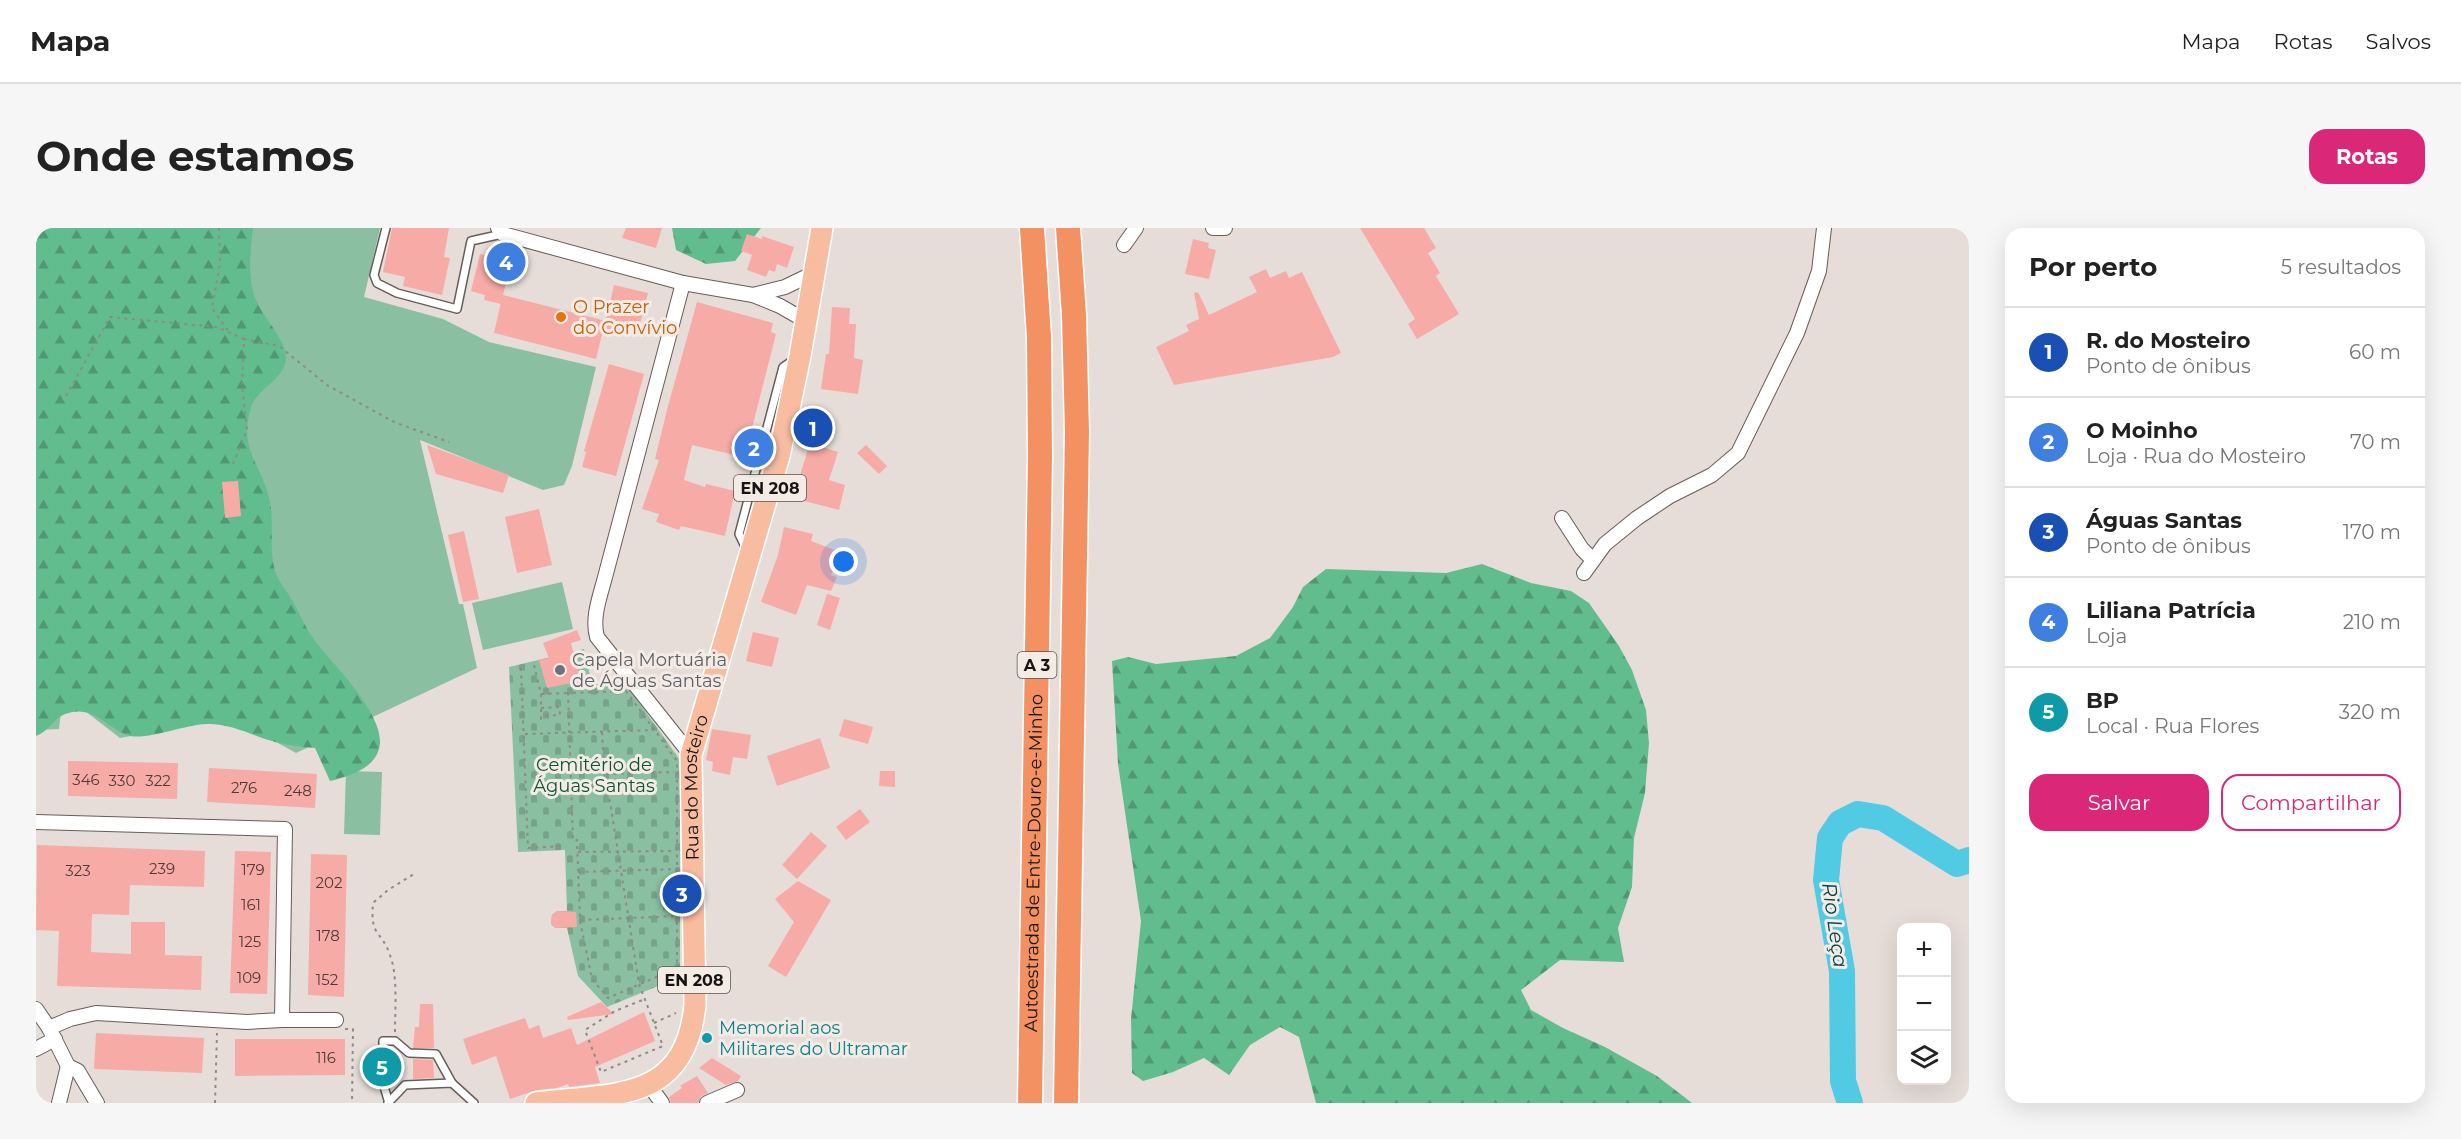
<!DOCTYPE html>
<html lang="pt">
<head>
<meta charset="utf-8">
<style>
  :root { --surface:#fff; --page:#f6f6f6; --text:#222; --muted:#767676; --line:#e0e0e0; --accent:#db2777 }
  body { margin:0; font-family:Montserrat,sans-serif; background:var(--page); color:var(--text) }
  .controls { position:absolute; right:18px; bottom:18px; display:grid; overflow:hidden; border-radius:12px; box-shadow:0 6px 24px #0002 }
  .controls button { width:54px; height:54px; display:grid; place-items:center; padding:0; border:0; border-bottom:2px solid var(--line); background:var(--surface); color:var(--text); font:30px sans-serif }
  .you { position:absolute; left:808px; top:334px; width:21px; height:21px; margin:-15px; border:4px solid #fff; border-radius:50%; background:#1a73e8; box-shadow:0 0 0 9px #1a73e833 }
  .badge { display:grid; place-items:center; width:39px; height:39px; border-radius:50%; background:var(--accent); color:#fff; font-size:20px; font-weight:700 }
  .pin { position:absolute; translate:-50% -50%; border:3px solid #fff; box-shadow:0 2px 6px #0006 }
  .list { margin:0; padding:0; list-style:none }
  h2 { display:flex; justify-content:space-between; align-items:center; height:78px; margin:0; padding:0 24px; font-size:26px }
  h2 small { font-size:20px; font-weight:400; color:var(--muted) }
  .list li { display:grid; grid-template-columns:39px 1fr auto; gap:18px; align-items:center; box-sizing:border-box; height:90px; padding:0 24px; border-top:2px solid var(--line) }
  .list b { display:block; font-size:22px; white-space:nowrap }
  .list p { margin:0; font-size:20px; white-space:nowrap; color:var(--muted) }
  .list em { font-size:20px; font-style:normal; color:var(--muted) }
  .actions { display:flex; gap:12px; padding:18px 24px }
  .actions a { flex:1; padding:14px 0; border:2px solid var(--accent); border-radius:18px; text-align:center; font-size:21px; color:var(--accent) }
  .actions .main { background:var(--accent); color:#fff }
  .icon { flex:none; width:33px; height:33px; fill:none; stroke:currentColor; stroke-width:2; stroke-linecap:round; stroke-linejoin:round }
  .map { position:relative; flex:none; width:1933px; height:875px; overflow:hidden; border-radius:18px }
  header { display:flex; align-items:center; gap:36px; box-sizing:border-box; height:84px; padding:0 30px; background:var(--surface); border-bottom:2px solid var(--line) }
  header strong { font-size:28px }
  nav { display:flex; gap:33px; margin-inline-start:auto; font-size:21px }
  .intro { display:flex; align-items:center; justify-content:space-between; box-sizing:border-box; height:144px; padding:0 36px }
  h1 { margin:0; font-size:42px }
  .button { padding:15px 27px; border-radius:18px; background:var(--accent); color:#fff; font-size:21px; font-weight:700 }
  main { display:flex; gap:36px; padding:0 36px }
  aside { flex:1; background:var(--surface); border-radius:18px; box-shadow:0 6px 24px #0002 }
  .map>svg:first-child { display:block }
</style>
</head>
<body>
<header>
<strong>Mapa</strong>
<nav><a>Mapa</a><a>Rotas</a><a>Salvos</a></nav>
</header>
<div class="intro"><h1>Onde estamos</h1><a class="button">Rotas</a></div>
<main>
<div class="map">
<svg width="1933" height="875" viewBox="0 0 1933 875">
  <defs>
    <pattern id="forest-firs" width="22" height="20" patternUnits="userSpaceOnUse" patternTransform="scale(1.5)"><rect width="22" height="20" fill="#62bd8e"/><path d="M5 1l3.5 6h-7zM16 11l3.5 6h-7z" fill="#509873"/></pattern>
    <pattern id="cemetery-stones" width="16" height="16" patternUnits="userSpaceOnUse" patternTransform="scale(1.5)"><rect width="16" height="16" fill="#8abfa1"/><path d="M2 7V4a2 2 0 0 1 4 0v3zM10 15v-3a2 2 0 0 1 4 0v3z" fill="#76a38a"/></pattern>
  </defs>
  <rect width="100%" height="100%" fill="#e6ddd8"/>
  <g fill="#8abfa1">
    <path d="M0,0H344L328,69L407,91L453,114L560,139L536,238L528,257L507,262L384,212L423,376H427L441,440L260,525L242,515L183,491L84,510L27,466L23,501L0,502Z"/>
    <path d="M526,354L537,401L447,422L436,375Z"/>
    <path d="M310,543L346,544L344,607L308,606Z"/>
  </g>
  <g fill="url(#forest-firs)">
    <path d="M0,0H217C214,26 210,56 224,80C232,94 245,108 249,123C256,149 221,159 215,179C202,223 226,235 234,274C239,297 231,328 242,350C245,357 251,363 254,369C263,383 269,400 279,413C297,436 346,484 344,515C342,540 314,548 294,553L279,520C262,519 245,516 229,511C209,504 193,496 172,496C153,495 108,514 91,507C68,498 57,476 29,486C18,490 12,504 0,508Z"/>
    <path d="M636,0H725L699,33L670,36L640,22Z"/>
    <path d="M1446,336L1495,355L1535,363L1553,375L1583,418L1596,442L1610,482L1613,515L1609,565L1598,610L1596,659L1582,700L1588,734L1524,732L1485,762L1495,782L1527,800L1569,819L1621,848L1656,875H1280L1263,809L1244,799L1214,817L1193,847L1168,830L1137,844L1107,853L1096,845L1095,791L1105,693L1082,536L1076,433L1092,429L1120,436L1200,428L1234,410L1257,379L1267,359L1290,341L1410,345Z"/>
  </g>
  <path fill="url(#cemetery-stones)" d="M548,421L556,456H590L644,532V749L571,779L542,748L531,700H519L515,696L516,687L521,683H531L529,622L482,624L473,439Z"/>
  <g fill="none" stroke-linecap="round" stroke-linejoin="round">
    <path stroke="#51cae4" stroke-width="26" d="M1814,875L1807,853L1806,743L1790,652L1794,610L1804,595L1822,586L1847,590L1921,636L1933,632"/>
  </g>
  <g fill="#f7aba6">
    <path d="M356,0H413L408,29L414,30L406,67L367,58L369,49L347,44Z"/>
    <path d="M590,0H626L620,20L586,10Z"/>
    <path d="M1324,0H1388L1400,20L1392,25L1404,45L1400,48L1423,86L1381,111L1372,96L1379,91Z"/>
    <path d="M711,6L726,11V8L758,19L751,40L741,36L739,44L733,42L730,49L711,42L716,27L705,23Z"/>
    <path d="M1157,11L1173,15L1172,20L1180,22L1173,51L1149,46Z"/>
    <path d="M444,26L475,33L467,67L570,93L578,57L612,65L602,103L587,100L586,104L568,100L569,94L560,131L458,105L465,74V76L448,72L449,67L435,63Z"/>
    <path d="M1230,41L1234,50L1250,43L1253,50L1266,44L1305,125L1297,129L1138,157L1120,119L1153,103L1150,97L1163,91L1158,65L1162,64L1173,87L1221,64L1213,49Z"/>
    <path d="M661,74L737,95L735,104L740,106L714,208L720,209L716,231L656,217L648,252L669,259L670,256L699,263L689,308L645,298L643,302L620,294L623,286L606,281L623,232L619,231L632,178Z"/>
    <path d="M796,79L814,80L813,96H820L818,130L827,132L822,166L785,161L790,126H793Z"/>
    <path d="M573,136L608,146L580,248L546,239L550,224L548,223Z"/>
    <path d="M774,215L802,224L793,252L809,257L803,282L757,270Z"/>
    <path d="M391,217L473,247L467,265L400,246Z"/>
    <path d="M830,217L851,238L843,246L821,225Z"/>
    <path d="M202,253L205,288L189,290L186,254Z"/>
    <path d="M503,281L516,337L481,345L469,289Z"/>
    <path d="M748,299L777,306L775,313L804,324L795,347L801,349L795,363L771,357L760,387L725,374L742,327Z"/>
    <path d="M428,303L443,371L427,374L412,307Z"/>
    <path d="M791,366L804,370L794,402L781,397Z"/>
    <path d="M541,402L545,412L535,415L545,453L511,460L503,432L513,430L507,415Z"/>
    <path d="M717,404L743,410L736,439L710,433Z"/>
    <path d="M808,491L837,499L832,516L803,508Z"/>
    <path d="M676,501L715,507L711,531L697,529L694,547L676,543L677,534L670,532Z"/>
    <path d="M784,510L794,540L741,558L731,528Z"/>
    <path d="M32,533L142,535L141,571L32,568Z"/>
    <path d="M173,540L281,546L279,580L171,574Z"/>
    <path d="M844,543H859V559L843,558Z"/>
    <path d="M824,581L834,594L810,612L800,599Z"/>
    <path d="M775,604L791,618L761,651L746,637Z"/>
    <path d="M1,617L169,623L168,659L94,657L93,687L56,686L55,724L95,726V694H129V727L166,728L165,762L21,758L23,703L0,702Z"/>
    <path d="M199,623L235,624L231,766L194,765Z"/>
    <path d="M275,626L311,627L308,769L272,767Z"/>
    <path d="M762,653L795,672L750,749L732,738L758,694L739,671Z"/>
    <path d="M521,683L540,684L541,699L519,700L515,696L516,687Z"/>
    <path d="M565,774L578,786L532,792L531,789Z"/>
    <path d="M384,776H397L398,820H377L379,799H383Z"/>
    <path d="M608,784L619,813L559,839L564,855L533,859L532,856L521,860L501,862L474,871L460,828L436,837L427,811L489,790L493,801L503,797L507,810L535,800L541,817Z"/>
    <path d="M60,805L168,810L166,845L58,841Z"/>
    <path d="M199,811H309V847L199,848Z"/>
    <path d="M676,830L705,848L702,853L690,857L663,840Z"/>
    <path d="M377,831L397,832L398,850L377,851Z"/>
    <path d="M661,848L672,865L664,869L662,875H635L633,869L646,860L644,858Z"/>
  </g>
  <g fill="none" stroke-linecap="round" stroke-linejoin="round">
    <g stroke="#655d59" stroke-width="10">
      <g id="lane">
        <path d="M350,0L338,47L341,55L361,65L421,81L435,13L466,6"/>
        <path d="M710,321L703,306L747,139L757,132"/>
        <path d="M352,872L347,855V813H359L373,825L400,826L416,855"/>
        <path d="M352,875L369,857L416,855L438,875"/>
      </g>
    </g>
    <g stroke="#655d59" stroke-width="16">
      <g id="street">
        <path d="M462,0L467,6L647,55L717,67"/>
        <path d="M1177,0H1189"/>
        <path d="M1088,17L1100,0"/>
        <path d="M647,55L568,353C563,371 556,391 561,409L655,527"/>
        <path d="M770,93L744,78L717,67L749,59L778,45"/>
        <path d="M1526,290L1546,321L1557,332"/>
        <path d="M1548,345L1569,316L1601,290L1634,268L1676,247L1702,225L1761,105L1783,43L1788,0"/>
        <path d="M0,594L249,601L246,792L211,794L60,785L34,791L13,800"/>
        <path d="M0,781L13,800L32,838L42,843L61,875"/>
        <path d="M246,792H300"/>
        <path d="M0,821L19,811"/>
        <path d="M613,857L626,875"/>
        <path d="M23,875L32,838"/>
        <path d="M671,875L701,862"/>
      </g>
    </g>
    <g stroke="#fff" stroke-width="24">
      <g id="primary">
        <path id="s1" d="M500,875C579,865 649,875 659,777L655,527L743,228L764,128L786,0"/>
      </g>
    </g>
    <g stroke="#fff" stroke-width="27">
      <g id="highway">
        <path id="s2" d="M994,875L1004,228L1003,109L996,0"/>
        <path d="M1030,875L1041,204L1038,87L1032,0"/>
      </g>
    </g>
    <g stroke="#908986" stroke-width="2" stroke-dasharray="3 4.5" stroke-linecap="butt">
      <path d="M183,0L184,36L176,80L193,104"/>
      <path d="M30,168L74,89L181,99L208,111"/>
      <path d="M197,236L211,202L206,156L208,111L243,118L291,157L358,194L413,214"/>
      <path d="M498,437L505,466L532,465"/>
      <path d="M485,440L492,620L526,618"/>
      <path d="M590,463L641,533V740L572,770L556,751L544,693L541,612H537L532,465Z"/>
      <path d="M505,466V494"/>
      <path d="M505,480L523,479L524,487L505,488"/>
      <path d="M566,504L568,536L603,756L606,764L627,818L565,844L549,802L579,783L609,771"/>
      <path d="M489,506L618,502"/>
      <path d="M570,546L638,544"/>
      <path d="M542,624L638,623"/>
      <path d="M542,644L641,641"/>
      <path d="M545,692L641,688"/>
      <path d="M618,795L640,785"/>
      <path d="M309,801H317L316,875"/>
      <path d="M359,804C359,782 362,748 354,727C345,701 334,710 337,675L352,662L378,646"/>
      <path d="M179,875L181,805"/>
    </g>
    <use href="#lane" stroke="#fff" stroke-width="7"/>
    <use href="#street" stroke="#fff" stroke-width="14"/>
    <use href="#primary" stroke="#f8bda1" stroke-width="21"/>
    <use href="#highway" stroke="#f49163" stroke-width="24"/>
  </g>
  <circle fill="#e8710a" stroke="#f4ebe5" stroke-width="2" cx="525" cy="89" r="6"/>
  <circle fill="#6b7280" stroke="#f4ebe5" stroke-width="2" cx="524" cy="442" r="6"/>
  <circle fill="#0f9aa8" stroke="#f4ebe5" stroke-width="2" cx="671" cy="810" r="6"/>
  <g text-anchor="middle" dominant-baseline="central" stroke-width="6" stroke-linejoin="round" paint-order="stroke">
    <g font-size="15" fill="#4f3a38">
      <text x="50" y="551">346</text>
      <text x="86" y="552">330</text>
      <text x="122" y="552">322</text>
      <text x="208" y="559">276</text>
      <text x="262" y="562">248</text>
      <text x="126" y="640">239</text>
      <text x="217" y="641">179</text>
      <text x="42" y="642">323</text>
      <text x="293" y="654">202</text>
      <text x="215" y="676">161</text>
      <text x="292" y="707">178</text>
      <text x="214" y="713">125</text>
      <text x="213" y="749">109</text>
      <text x="291" y="751">152</text>
      <text x="290" y="829">116</text>
    </g>
    <g fill="#f4ebe5" stroke="#595452" stroke-width="1.5">
      <rect x="698" y="247" width="72" height="26" rx="4.5"/>
      <rect x="981.5" y="424" width="39" height="26" rx="4.5"/>
      <rect x="622" y="739" width="72" height="26" rx="4.5"/>
    </g>
    <g font-size="16" font-weight="bold" fill="#171413">
      <text x="734" y="260">EN 208</text>
      <text x="1001" y="437">A 3</text>
      <text x="658" y="752">EN 208</text>
    </g>
    <g font-size="18" fill="#c56008" stroke="#f4ebe5" text-anchor="start">
      <text x="537" y="79">O Prazer<tspan x="537" dy="21">do Convívio</tspan></text>
    </g>
    <g font-size="18" fill="#5b616d" stroke="#f4ebe5" text-anchor="start">
      <text x="536" y="432">Capela Mortuária<tspan x="536" dy="21">de Águas Santas</tspan></text>
    </g>
    <g font-size="18" fill="#0d5537" stroke="#f4ebe5">
      <text x="558" y="537">Cemitério de<tspan x="558" dy="21">Águas Santas</tspan></text>
    </g>
    <g font-size="18" fill="#171413" stroke="#f4ebe5">
      <text stroke="none"><textPath href="#s1" startOffset="429">Rua do Mosteiro</textPath></text>
      <text stroke="none"><textPath href="#s2" startOffset="240">Autoestrada de Entre-Douro-e-Minho</textPath></text>
    </g>
    <g font-size="18" fill="#0d838f" stroke="#f4ebe5" text-anchor="start">
      <text x="683" y="800">Memorial aos<tspan x="683" dy="21">Militares do Ultramar</tspan></text>
    </g>
    <g font-size="20" font-style="italic" fill="#0a424d" stroke="#f4ebe5">
      <text transform="translate(1799 697) rotate(82)">Rio Leça</text>
    </g>
  </g>
</svg>
<div class="controls">
<button>+</button>
<button>−</button>
<button><svg class="icon" aria-label="layers" viewBox="0 0 24 24"><path d="M12 4l9 5-9 5-9-5zM3 14l9 5 9-5"/></svg></button>
</div>
<div class="you"></div>
<div class="pin badge" style="left:777px;top:200px;background:#1a4fb4">1</div>
<div class="pin badge" style="left:718px;top:220px;background:#3f7fe0">2</div>
<div class="pin badge" style="left:646px;top:666px;background:#1a4fb4">3</div>
<div class="pin badge" style="left:470px;top:34px;background:#3f7fe0">4</div>
<div class="pin badge" style="left:346px;top:839px;background:#0f9aa8">5</div>
</div>
<aside>
<h2>Por perto<small>5 resultados</small></h2>
<ul class="list">
<li><span class="badge" style="background:#1a4fb4">1</span><div><b>R. do Mosteiro</b><p>Ponto de ônibus</p></div><em>60 m</em></li>
<li><span class="badge" style="background:#3f7fe0">2</span><div><b>O Moinho</b><p>Loja · Rua do Mosteiro</p></div><em>70 m</em></li>
<li><span class="badge" style="background:#1a4fb4">3</span><div><b>Águas Santas</b><p>Ponto de ônibus</p></div><em>170 m</em></li>
<li><span class="badge" style="background:#3f7fe0">4</span><div><b>Liliana Patrícia</b><p>Loja</p></div><em>210 m</em></li>
<li><span class="badge" style="background:#0f9aa8">5</span><div><b>BP</b><p>Local · Rua Flores</p></div><em>320 m</em></li>
</ul>
<div class="actions"><a class="main">Salvar</a><a>Compartilhar</a></div>
</aside>
</main>
</body>
</html>
